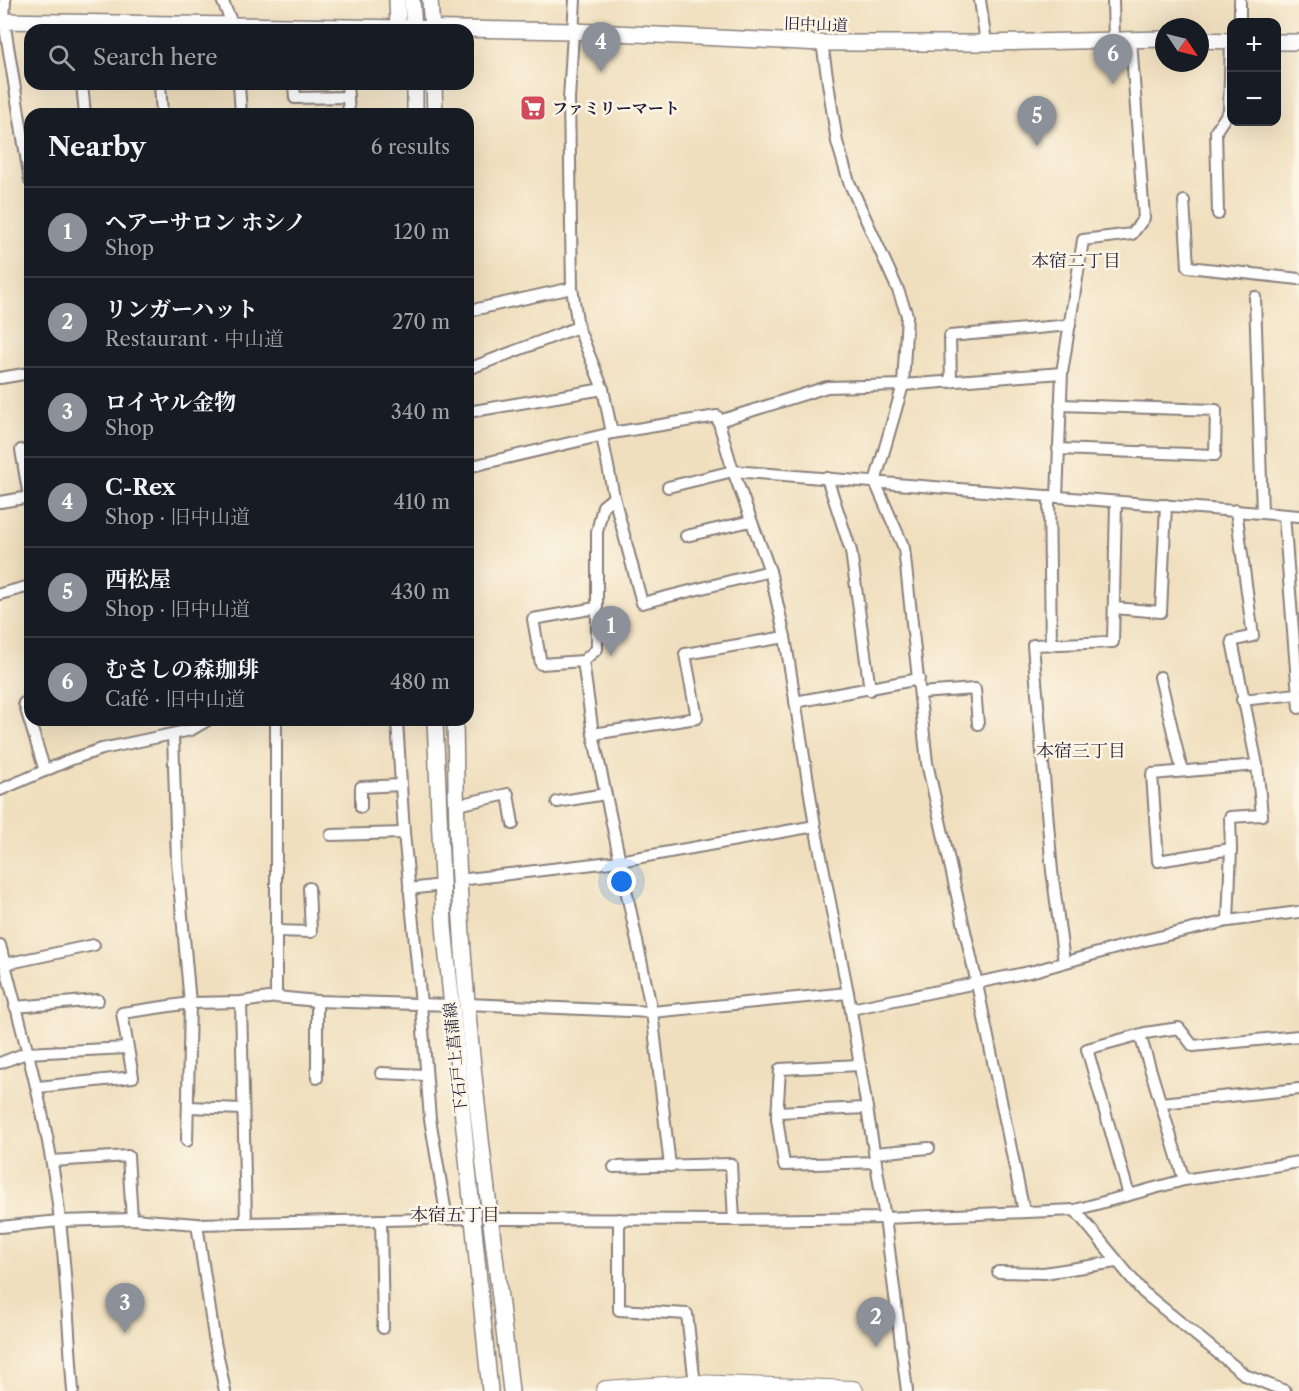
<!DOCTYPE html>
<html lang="en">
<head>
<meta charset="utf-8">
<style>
  :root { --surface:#171b24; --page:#242831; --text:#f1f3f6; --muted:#9ea1a6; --line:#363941; --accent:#8c9099 }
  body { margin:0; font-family:"Libre Caslon Text","Noto Serif JP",serif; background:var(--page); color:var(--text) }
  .controls { position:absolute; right:18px; top:18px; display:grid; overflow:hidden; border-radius:12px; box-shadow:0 6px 24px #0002 }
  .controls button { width:54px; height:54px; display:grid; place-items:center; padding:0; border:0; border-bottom:2px solid var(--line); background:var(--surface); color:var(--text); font:30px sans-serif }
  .compass { position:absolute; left:1155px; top:18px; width:54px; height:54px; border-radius:50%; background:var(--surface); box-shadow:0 6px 24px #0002; rotate:125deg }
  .you { position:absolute; left:622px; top:882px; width:21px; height:21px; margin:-15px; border:4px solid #fff; border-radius:50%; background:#1a73e8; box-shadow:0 0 0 9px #1a73e833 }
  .badge { display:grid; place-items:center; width:39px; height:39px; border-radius:50%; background:var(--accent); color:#fff; font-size:20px; font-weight:700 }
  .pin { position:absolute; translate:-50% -50px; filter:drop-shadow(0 2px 3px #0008) }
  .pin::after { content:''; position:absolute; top:32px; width:21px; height:18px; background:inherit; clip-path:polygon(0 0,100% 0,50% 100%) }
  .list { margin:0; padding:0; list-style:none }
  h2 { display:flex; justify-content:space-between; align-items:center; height:78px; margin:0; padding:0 24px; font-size:26px }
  h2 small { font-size:20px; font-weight:400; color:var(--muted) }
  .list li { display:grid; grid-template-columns:39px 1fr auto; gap:18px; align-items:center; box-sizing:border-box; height:90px; padding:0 24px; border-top:2px solid var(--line) }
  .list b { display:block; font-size:22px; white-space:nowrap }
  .list p { margin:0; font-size:20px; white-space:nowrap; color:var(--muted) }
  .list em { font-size:20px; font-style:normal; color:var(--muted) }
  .icon { flex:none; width:33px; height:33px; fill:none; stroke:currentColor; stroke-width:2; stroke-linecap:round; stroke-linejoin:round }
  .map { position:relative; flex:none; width:1299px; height:1391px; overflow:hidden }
  .search { position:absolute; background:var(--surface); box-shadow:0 6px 24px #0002; left:24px; top:24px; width:450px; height:66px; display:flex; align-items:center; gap:15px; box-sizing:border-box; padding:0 21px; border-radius:18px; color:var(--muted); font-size:22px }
  .panel { position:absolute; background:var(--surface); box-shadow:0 6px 24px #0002; left:24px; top:108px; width:450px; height:618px; border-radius:18px }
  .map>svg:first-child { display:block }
</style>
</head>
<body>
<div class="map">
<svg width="1299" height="1391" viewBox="0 0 1299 1391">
  <rect width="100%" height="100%" fill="#fcf5e5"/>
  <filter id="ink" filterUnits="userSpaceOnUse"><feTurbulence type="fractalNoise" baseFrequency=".0167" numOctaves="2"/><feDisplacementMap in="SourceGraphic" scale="12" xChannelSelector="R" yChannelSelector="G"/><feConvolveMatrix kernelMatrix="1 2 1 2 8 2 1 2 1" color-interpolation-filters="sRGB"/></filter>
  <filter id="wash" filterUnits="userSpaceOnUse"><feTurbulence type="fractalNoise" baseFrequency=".008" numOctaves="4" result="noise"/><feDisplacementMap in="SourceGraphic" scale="24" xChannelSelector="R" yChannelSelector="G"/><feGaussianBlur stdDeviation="1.35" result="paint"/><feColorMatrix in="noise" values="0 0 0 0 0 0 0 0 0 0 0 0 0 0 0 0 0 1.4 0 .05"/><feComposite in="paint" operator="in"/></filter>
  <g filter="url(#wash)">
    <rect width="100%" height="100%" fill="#f0dfbe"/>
  </g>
  <g filter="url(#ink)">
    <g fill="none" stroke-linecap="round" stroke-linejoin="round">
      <g stroke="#89807c" stroke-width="14">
        <g id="street">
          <path d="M5,0L4,21L30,181"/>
          <path d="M222,0L235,30"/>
          <path d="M575,0L569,99L572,288L578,327L603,389L612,433"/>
          <path d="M980,0L986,43"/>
          <path d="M1113,0L1114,41"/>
          <path d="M1240,0V22"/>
          <path d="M822,43L837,142L849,182L898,290L907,315L903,385L875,482L904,548L927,763L977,984L1024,1212"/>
          <path d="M82,84L85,114"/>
          <path d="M160,84L162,114"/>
          <path d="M239,84L241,114"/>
          <path d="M294,84L295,98L348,97"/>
          <path d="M347,84L349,114"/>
          <path d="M1184,201L1188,267L1299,279"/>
          <path d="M1218,214L1216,131L1229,111L1231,41"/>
          <path d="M1255,297L1262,513"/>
          <path d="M468,311L572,288"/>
          <path d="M468,369L578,327"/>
          <path d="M0,378L30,373"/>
          <path d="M951,382L950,336L1070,325"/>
          <path d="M468,412L603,389"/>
          <path d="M719,421L827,387L903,385L1062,373"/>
          <path d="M602,436L614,497L642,603L770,571"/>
          <path d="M1058,449L1215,455L1216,410L1060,405"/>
          <path d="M21,450L29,497"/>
          <path d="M468,467L612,433L717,416L733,471L770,571L785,637L815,826L848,993L885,1218L907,1391"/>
          <path d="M827,478L851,551L870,690"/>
          <path d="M668,487L733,471L1299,516"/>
          <path d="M1049,496L1051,645"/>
          <path d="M1057,497L1062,373L1083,240L1132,234L1144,218L1131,40"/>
          <path d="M0,502L30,497"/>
          <path d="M1284,515L1299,708"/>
          <path d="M686,536L751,521"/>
          <path d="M0,594L30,586"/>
          <path d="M596,608L533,619L541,664L583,661L597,649V532L603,506L614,497"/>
          <path d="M1114,608L1161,612L1166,505"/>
          <path d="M583,661L593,734L652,1012L670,1166"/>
          <path d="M1160,677L1182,771"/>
          <path d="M920,693L975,689L978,724"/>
          <path d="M1242,700L1297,694"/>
          <path d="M795,702L919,679"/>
          <path d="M24,703L45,771"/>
          <path d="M276,720V997"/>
          <path d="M397,720L404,833L421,1004L430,1119L447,1219"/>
          <path d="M173,734L177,861L190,1003L187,1141"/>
          <path d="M593,734L697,718L685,654L785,637"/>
          <path d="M0,790L72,759L102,749L191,730L208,720"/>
          <path d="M557,802L605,794"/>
          <path d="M457,805L508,794L513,824"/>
          <path d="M361,807V787L401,785"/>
          <path d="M331,835L404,833"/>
          <path d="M1231,849L1158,861L1152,774L1257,765"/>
          <path d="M459,880L619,861L815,826"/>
          <path d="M409,889L442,885"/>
          <path d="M1228,921L1231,849L1230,817L1262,815L1257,765L1232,641L1253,636L1236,510"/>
          <path d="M276,931L311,932L309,888"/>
          <path d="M0,945C18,1016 38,1086 51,1158C65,1235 67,1314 73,1391"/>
          <path d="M1064,962L1052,871L1033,645L1113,642L1116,502"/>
          <path d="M5,964L94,945"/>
          <path d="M241,1002L246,1223"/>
          <path d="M468,1004L652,1012L848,993"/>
          <path d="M15,1007L98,1000"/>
          <path d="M851,1009L1034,971L1141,941L1228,921L1299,912"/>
          <path d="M1140,1035L1184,1180"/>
          <path d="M1299,1036L1193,1046L1179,1028L1145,1033L1087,1049L1129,1195L1184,1180L1299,1162"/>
          <path d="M0,1063L26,1053L127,1048"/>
          <path d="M860,1065L780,1069L777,1118L784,1165L876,1162"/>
          <path d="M381,1073L426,1075"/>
          <path d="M317,1078V1001"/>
          <path d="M38,1087L133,1077L122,1013L190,1003L241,1002L276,997L317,1001L451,1005"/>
          <path d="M1161,1103L1299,1089"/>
          <path d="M188,1107L243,1109"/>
          <path d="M777,1112L867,1108"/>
          <path d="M875,1153L929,1148"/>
          <path d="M52,1161L128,1156L132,1219"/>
          <path d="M614,1167L731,1164L734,1220"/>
          <path d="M1075,1210L1129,1195"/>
          <path d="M490,1219L734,1220L885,1218L1075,1210L1143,1292L1245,1375L1285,1391"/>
          <path d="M619,1219V1310L687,1314L695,1385"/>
          <path d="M381,1220L383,1328"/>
          <path d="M197,1224L214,1337L225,1391"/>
          <path d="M0,1227L59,1221L132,1219L197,1224L474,1218"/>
          <path d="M998,1272L1044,1273L1116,1262"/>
        </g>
      </g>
      <g stroke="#89807c" stroke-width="18">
        <g id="secondary">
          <path d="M397,0L398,27"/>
          <path d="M412,0L414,30"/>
          <path d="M430,0L432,30"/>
          <path d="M0,21L573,31L822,43H986L1164,39"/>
          <path d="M1200,40L1232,41"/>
          <path d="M1276,42H1299"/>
          <path d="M415,84V114"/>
          <path d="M434,84L435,114"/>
          <path d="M435,720L444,926L490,1391"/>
          <path d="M455,720C456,773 456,826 459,879C466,1050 492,1221 511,1391"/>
        </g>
      </g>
      <g stroke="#89807c" stroke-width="22">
        <path id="highway" d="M606,1391L695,1385L853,1391"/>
      </g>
      <use href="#street" stroke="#fff" stroke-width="10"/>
      <use href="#secondary" stroke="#fff" stroke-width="15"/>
      <use href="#highway" stroke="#fff" stroke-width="20"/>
    </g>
  </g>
  <defs>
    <g id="supermarket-square" transform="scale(1.35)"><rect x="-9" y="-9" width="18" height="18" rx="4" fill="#d1495b" stroke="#fcf5e5"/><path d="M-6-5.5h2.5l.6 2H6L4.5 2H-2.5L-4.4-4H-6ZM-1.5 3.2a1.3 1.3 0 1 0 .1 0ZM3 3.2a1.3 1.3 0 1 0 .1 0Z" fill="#fff"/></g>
  </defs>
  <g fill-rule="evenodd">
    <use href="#supermarket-square" x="533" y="108"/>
  </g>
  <g text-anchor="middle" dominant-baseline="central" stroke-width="5" stroke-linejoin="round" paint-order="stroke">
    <g font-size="16" fill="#22223b" stroke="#fcf5e5">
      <text transform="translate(816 24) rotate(2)">旧中山道</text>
      <text transform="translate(455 1058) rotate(-96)">下石戸上菖蒲線</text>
    </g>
    <g font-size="16" font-weight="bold" fill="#22223b" stroke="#fcf5e5" text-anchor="start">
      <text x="552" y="108">ファミリーマート</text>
    </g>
    <g font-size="18" fill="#22223b" stroke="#fcf5e5">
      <text x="1076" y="261">本宿二丁目</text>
      <text x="1081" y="751">本宿三丁目</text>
      <text x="455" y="1215">本宿五丁目</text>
    </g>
  </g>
</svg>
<div class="controls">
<button>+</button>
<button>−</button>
</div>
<svg class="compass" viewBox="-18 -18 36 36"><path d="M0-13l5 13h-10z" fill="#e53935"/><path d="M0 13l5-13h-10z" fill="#9ea1a6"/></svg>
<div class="you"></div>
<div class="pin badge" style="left:611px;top:656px">1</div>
<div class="pin badge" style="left:876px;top:1347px">2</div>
<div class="pin badge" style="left:125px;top:1333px">3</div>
<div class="pin badge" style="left:601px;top:72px">4</div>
<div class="pin badge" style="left:1037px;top:146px">5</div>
<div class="pin badge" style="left:1113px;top:84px">6</div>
<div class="search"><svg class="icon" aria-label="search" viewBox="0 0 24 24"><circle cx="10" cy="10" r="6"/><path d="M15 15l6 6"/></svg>Search here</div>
<section class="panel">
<h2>Nearby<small>6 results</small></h2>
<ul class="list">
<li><span class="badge">1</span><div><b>ヘアーサロン ホシノ</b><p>Shop</p></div><em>120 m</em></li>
<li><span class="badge">2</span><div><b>リンガーハット</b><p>Restaurant · 中山道</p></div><em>270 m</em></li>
<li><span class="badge">3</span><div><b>ロイヤル金物</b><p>Shop</p></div><em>340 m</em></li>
<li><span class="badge">4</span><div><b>C-Rex</b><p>Shop · 旧中山道</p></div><em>410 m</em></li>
<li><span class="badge">5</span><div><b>西松屋</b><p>Shop · 旧中山道</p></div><em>430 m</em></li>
<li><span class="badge">6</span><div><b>むさしの森珈琲</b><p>Café · 旧中山道</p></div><em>480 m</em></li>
</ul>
</section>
</div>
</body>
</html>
